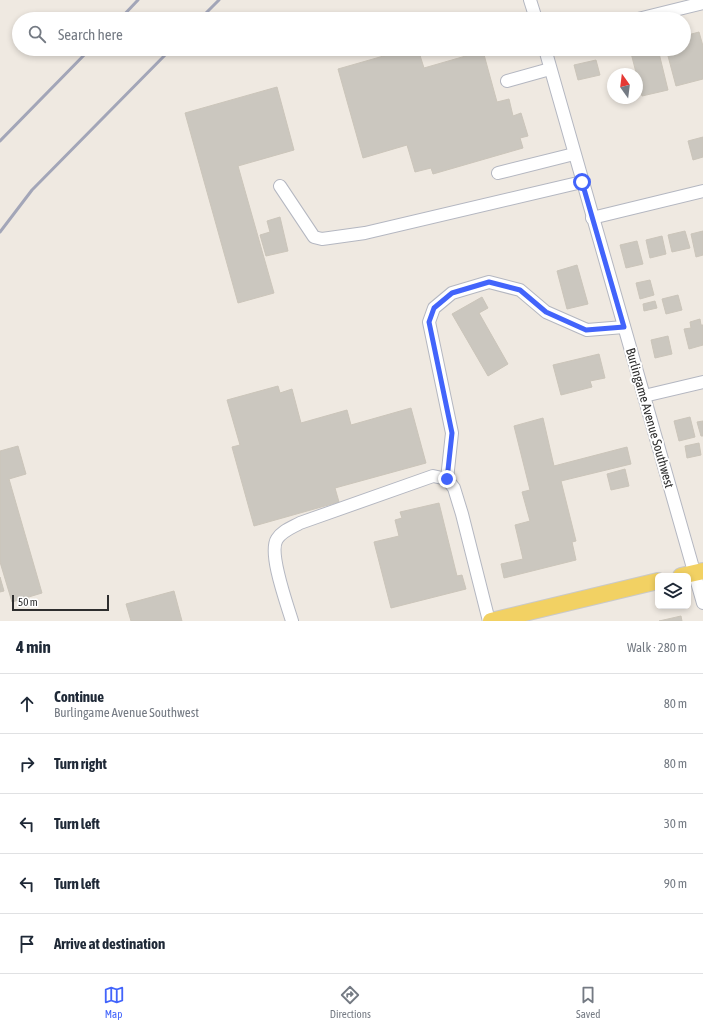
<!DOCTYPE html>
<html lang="en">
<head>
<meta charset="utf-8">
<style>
  :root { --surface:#fff; --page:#f2f2f3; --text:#1f2937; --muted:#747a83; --line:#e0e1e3; --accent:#4264fb }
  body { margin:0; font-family:"Asap Condensed",sans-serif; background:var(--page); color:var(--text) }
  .controls { position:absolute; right:12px; bottom:12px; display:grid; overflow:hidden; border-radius:6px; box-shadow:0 2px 6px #0003 }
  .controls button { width:36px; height:36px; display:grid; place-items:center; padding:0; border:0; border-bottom:1px solid var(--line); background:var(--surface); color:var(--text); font:20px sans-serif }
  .compass { position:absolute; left:607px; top:68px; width:36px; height:36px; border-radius:50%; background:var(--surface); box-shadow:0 2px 6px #0003; rotate:346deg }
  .scale { position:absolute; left:12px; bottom:10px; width:97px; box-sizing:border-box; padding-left:4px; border:2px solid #2e2e2e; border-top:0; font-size:11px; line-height:14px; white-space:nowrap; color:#2e2e2e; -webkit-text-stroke:3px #fff; paint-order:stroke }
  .stop { position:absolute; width:12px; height:12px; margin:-9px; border:3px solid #4264fb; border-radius:50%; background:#fff }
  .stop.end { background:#4264fb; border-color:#fff; box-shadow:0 1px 4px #0008 }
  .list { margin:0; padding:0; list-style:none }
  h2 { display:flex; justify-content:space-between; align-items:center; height:52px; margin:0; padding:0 16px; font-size:17px }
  h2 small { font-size:13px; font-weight:400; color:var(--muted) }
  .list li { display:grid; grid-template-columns:26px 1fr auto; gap:12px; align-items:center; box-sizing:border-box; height:60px; padding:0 16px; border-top:1px solid var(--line) }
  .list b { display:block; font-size:15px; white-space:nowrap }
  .list p { margin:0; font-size:13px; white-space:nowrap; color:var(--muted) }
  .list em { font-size:13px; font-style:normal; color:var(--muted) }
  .icon { flex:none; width:22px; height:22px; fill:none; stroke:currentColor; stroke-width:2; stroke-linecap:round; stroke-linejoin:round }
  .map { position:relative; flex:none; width:703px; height:621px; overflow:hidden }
  .search { position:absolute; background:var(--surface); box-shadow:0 2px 6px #0003; left:12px; right:12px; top:12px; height:44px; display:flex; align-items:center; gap:10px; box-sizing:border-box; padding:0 14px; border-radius:22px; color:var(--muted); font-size:15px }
  .sheet { height:352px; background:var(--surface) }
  nav { display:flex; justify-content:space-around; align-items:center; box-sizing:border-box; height:56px; border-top:1px solid var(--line); background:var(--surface); font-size:11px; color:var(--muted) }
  nav a { display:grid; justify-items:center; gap:2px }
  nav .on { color:var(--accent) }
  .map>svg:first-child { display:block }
</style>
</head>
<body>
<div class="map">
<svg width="703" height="621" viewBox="0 0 703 621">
  <rect width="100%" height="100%" fill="#efe9e1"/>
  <g fill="#cbc7bf" stroke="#cbc5ba">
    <path d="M699,32L703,46V79L676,86L668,56L679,53L678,49H684V36Z"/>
    <path d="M408,49H418L424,68L483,51L497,102L509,99L513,116L521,113L528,136L520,138L523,148L433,174L431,168L415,172L407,145L363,158L338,69Z"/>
    <path d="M630,49H658L668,90L642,96Z"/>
    <path d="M596,60L600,75L578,80L574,65Z"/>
    <path d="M277,87L294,150L238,166L274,293L238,303L185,113Z"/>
    <path d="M703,137V157L693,160L688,141Z"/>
    <path d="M280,217L288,251L266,256L260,235L270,232L267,221Z"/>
    <path d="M685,231L690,248L672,252L668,235Z"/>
    <path d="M703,231V255L696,257L691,234Z"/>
    <path d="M662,236L666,254L650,258L646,240Z"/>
    <path d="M637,241L643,264L626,268L620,245Z"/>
    <path d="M577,265L588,304L567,309L557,271Z"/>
    <path d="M650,280L654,295L640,299L636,283Z"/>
    <path d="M678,295L682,310L666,314L662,299Z"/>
    <path d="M482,297L488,308L479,313L508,364L488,376L452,314Z"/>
    <path d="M655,301L657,308L644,311L643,304Z"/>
    <path d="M700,319L701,325H703V345L689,349L684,329L691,328L690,322Z"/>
    <path d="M668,336L672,354L655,358L651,340Z"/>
    <path d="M599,354L605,378L590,381L592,387L561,395L553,365Z"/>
    <path d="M278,386L280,393L292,389L301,423L347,410L351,425L411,408L426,463L335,488L339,502L254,526L232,447L240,445L227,400Z"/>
    <path d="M690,417L695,437L679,441L674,421Z"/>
    <path d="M543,418L554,466L627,447L631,464L561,481L576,541L572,542L576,560L504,578L501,564L523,559L515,525L530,521L522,492L530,490L514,426Z"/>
    <path d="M703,421V436H701L697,422Z"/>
    <path d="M699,443L701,455L687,458L685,446Z"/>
    <path d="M18,446L26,474L9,479L42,593L12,602L0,562V451Z"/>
    <path d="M625,469L629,486L611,490L607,474Z"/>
    <path d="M439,503L457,576L462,575L466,589L391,608L374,542L399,536L395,520L402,518L400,512Z"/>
    <path d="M0,577L4,591L0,592Z"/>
    <path d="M174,591L182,621H131L126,604Z"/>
    <path d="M681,616L682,621H659Z"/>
  </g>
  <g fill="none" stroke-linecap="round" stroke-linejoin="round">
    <g stroke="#b4b7c1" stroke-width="14">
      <g id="minor">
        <path d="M530,0L536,19"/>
        <path d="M638,19L703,3"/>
        <path d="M545,49L703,603"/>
        <path d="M507,81L550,69"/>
        <path d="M498,173L574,154"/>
        <path d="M280,186L314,237L322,239L365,233L582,182"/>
        <path d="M592,218L703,191"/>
        <path d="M644,396L703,382"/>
        <path d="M447,479L452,433L429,322L434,308L452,293L489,282L520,290L546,312L587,330L624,327"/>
        <path d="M292,621C287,604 268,553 277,539C282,531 291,528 300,523L433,476L447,479L454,488L462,514L489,621"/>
      </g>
    </g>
    <g stroke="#c9c9c9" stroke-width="18">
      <g id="major">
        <path d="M681,576L703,571"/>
        <path d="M491,621L658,581"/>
      </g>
    </g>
    <use href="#minor" stroke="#fff" stroke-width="12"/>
    <use href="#major" stroke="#f2d163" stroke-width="16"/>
    <g stroke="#a3a6b8" stroke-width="3">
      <path d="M120,19L138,0"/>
      <path d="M200,19L219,0"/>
      <path d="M0,141L90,49"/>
      <path d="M0,232L32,190L171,49"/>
    </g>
  </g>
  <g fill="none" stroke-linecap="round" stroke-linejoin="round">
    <path stroke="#4264fb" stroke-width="5" d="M447,479L452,433L429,322L434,308L452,293L489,282L520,290L546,312L586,330L624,327L582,182"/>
  </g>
  <g text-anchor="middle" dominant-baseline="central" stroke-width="4" stroke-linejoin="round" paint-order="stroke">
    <g font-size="13" fill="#2e2e2e" stroke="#fff">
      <text transform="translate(650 418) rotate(74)">Burlingame Avenue Southwest</text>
    </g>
  </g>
</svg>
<div class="controls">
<button><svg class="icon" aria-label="layers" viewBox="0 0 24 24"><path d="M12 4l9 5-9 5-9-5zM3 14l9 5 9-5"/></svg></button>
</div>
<svg class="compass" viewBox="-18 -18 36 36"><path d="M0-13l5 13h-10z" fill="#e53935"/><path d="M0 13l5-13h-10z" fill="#747a83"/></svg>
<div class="scale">50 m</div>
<div class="stop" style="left:582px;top:182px"></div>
<div class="stop end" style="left:447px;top:479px"></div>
<div class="search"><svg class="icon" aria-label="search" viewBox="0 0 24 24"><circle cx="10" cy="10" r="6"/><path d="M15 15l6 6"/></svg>Search here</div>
</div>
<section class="sheet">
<h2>4 min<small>Walk · 280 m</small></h2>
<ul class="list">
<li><svg class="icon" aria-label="ahead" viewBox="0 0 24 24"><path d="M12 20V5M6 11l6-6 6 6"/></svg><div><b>Continue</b><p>Burlingame Avenue Southwest</p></div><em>80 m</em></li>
<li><svg class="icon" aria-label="right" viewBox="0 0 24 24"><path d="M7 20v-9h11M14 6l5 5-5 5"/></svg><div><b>Turn right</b></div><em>80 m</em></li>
<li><svg class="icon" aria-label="left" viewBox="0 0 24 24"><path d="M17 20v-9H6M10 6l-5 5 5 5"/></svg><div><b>Turn left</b></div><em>30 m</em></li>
<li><svg class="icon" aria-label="left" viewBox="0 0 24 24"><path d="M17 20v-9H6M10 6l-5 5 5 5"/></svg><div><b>Turn left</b></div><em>90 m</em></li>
<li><svg class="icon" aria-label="arrive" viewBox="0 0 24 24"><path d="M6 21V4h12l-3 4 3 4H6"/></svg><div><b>Arrive at destination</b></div></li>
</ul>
</section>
<nav>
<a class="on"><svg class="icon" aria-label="map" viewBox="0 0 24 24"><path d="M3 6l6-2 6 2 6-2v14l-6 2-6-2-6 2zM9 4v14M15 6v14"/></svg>Map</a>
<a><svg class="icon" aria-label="directions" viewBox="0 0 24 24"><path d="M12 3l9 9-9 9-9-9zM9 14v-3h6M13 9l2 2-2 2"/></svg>Directions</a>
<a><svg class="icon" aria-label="saved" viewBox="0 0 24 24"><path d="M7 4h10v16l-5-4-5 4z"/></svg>Saved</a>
</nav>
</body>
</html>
